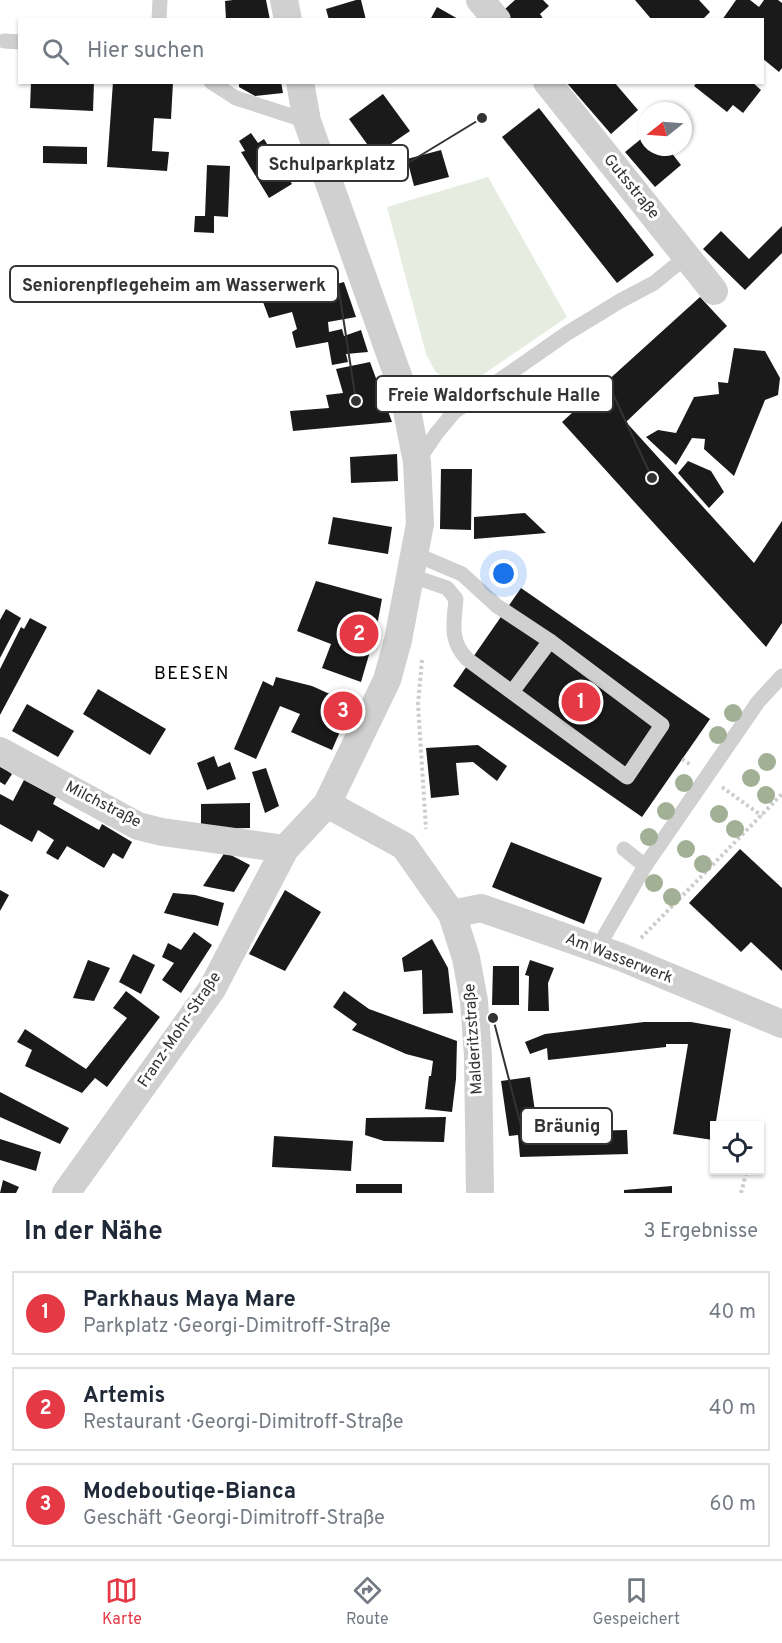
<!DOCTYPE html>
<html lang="de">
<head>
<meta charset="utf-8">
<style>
  :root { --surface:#fff; --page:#f2f2f3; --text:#1f2937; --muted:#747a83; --line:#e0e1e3; --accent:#e63946 }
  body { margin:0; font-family:Overpass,sans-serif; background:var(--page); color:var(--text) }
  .controls { position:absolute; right:18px; bottom:18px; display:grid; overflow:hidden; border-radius:0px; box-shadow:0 2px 4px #0004 }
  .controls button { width:54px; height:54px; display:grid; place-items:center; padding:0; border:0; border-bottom:2px solid var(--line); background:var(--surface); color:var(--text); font:30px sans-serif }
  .compass { position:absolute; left:638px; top:102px; width:54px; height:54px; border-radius:50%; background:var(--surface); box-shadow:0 2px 4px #0004; rotate:253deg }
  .you { position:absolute; left:504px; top:574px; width:21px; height:21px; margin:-15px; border:4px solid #fff; border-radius:50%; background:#1a73e8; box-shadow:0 0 0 9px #1a73e833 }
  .badge { display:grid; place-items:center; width:39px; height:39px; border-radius:50%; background:var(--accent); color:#fff; font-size:20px; font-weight:700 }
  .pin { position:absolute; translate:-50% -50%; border:3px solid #fff; box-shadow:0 2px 6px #0006 }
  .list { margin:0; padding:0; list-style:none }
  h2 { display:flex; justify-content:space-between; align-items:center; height:78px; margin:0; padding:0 24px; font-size:26px }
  h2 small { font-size:20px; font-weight:400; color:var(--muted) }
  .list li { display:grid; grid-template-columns:39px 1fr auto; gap:18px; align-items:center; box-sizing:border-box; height:84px; margin:0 12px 12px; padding:0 12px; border:2px solid var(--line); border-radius:0px }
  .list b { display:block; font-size:22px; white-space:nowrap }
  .list p { margin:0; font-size:20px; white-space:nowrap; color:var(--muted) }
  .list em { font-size:20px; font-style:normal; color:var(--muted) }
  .icon { flex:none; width:33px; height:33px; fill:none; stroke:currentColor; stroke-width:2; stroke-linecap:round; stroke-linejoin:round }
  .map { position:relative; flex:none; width:782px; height:1193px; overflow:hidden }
  .search { position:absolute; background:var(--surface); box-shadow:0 2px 4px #0004; left:18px; right:18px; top:18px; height:66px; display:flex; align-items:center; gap:15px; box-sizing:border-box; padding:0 21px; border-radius:0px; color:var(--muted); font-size:22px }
  .sheet { height:366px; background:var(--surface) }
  nav { display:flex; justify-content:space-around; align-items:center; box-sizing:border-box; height:84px; border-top:2px solid var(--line); background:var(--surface); font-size:16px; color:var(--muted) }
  nav a { display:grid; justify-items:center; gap:3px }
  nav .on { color:var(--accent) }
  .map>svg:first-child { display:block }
</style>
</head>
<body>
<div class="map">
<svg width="782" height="1193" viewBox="0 0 782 1193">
  <rect width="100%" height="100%" fill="#fff"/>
  <path fill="#e6ecdf" d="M488,177L567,317L459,391L435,371L426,354L387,207Z"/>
  <g fill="#1a1a1a">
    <path d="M233,0H266L270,20H226L225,1Z"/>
    <path d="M356,0H361L366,20H329L326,9Z"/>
    <path d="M515,0H543L549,6L540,14L544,20H512L504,10Z"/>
    <path d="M635,0H699L710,12L702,20H652Z"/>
    <path d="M736,0H750L759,7L764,0H778L782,3V68L779,72L762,58V20H722Z"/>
    <path d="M437,7L460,20H430Z"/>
    <path d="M31,82H94L93,111L30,108Z"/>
    <path d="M113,82H173L171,119L154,118L152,151L169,152L167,171L107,167Z"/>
    <path d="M239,82H281L283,93L255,96L239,87Z"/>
    <path d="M566,82H614L638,110L611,134Z"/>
    <path d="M697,82H752L761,90L743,113L733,105L727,112L694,86Z"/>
    <path d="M383,94L410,131L375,155L349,119Z"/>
    <path d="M539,108L654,255L617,283L502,137Z"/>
    <path d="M251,133L258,143L264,139L292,184L269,198L241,152L245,151L239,141Z"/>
    <path d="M647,134V147H667L681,165L655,187L625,152Z"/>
    <path d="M43,146L87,147V164L43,163Z"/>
    <path d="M441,150L449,177L414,186L407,159Z"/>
    <path d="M207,165L230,166L228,217L214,216V233L194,232L195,216H205Z"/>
    <path d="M782,226V253L745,290L703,249L721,231L749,259Z"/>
    <path d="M310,274L315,290L344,282L356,317L328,322L329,332L342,329L344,336L361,330L368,352L346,354L348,362L332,365L328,342L296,348L292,332L297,329L292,312L269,318L263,302L287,296L283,282Z"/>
    <path d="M700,297L727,326L626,422L754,563L782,521V623L766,647L562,422Z"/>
    <path d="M734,348L765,351L780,378L778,395L765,400L734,476L704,449L705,439L692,438L676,465L646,437L658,430L676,433L694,397L719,394L718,382L728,383Z"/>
    <path d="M370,362L392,422L293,431L290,411L329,408L326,395L343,393L336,369Z"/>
    <path d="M397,454L398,481L351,483L350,457Z"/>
    <path d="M688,461L711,471L724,492L709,508L678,473Z"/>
    <path d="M441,469H472L471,530L440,529Z"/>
    <path d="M525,513L546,533L474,539V517Z"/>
    <path d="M333,517L392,527L388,554L328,544Z"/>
    <path d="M316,581L382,599L376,631L361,682L322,668L331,644L297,631Z"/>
    <path d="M521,588L710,719L642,817L453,686Z"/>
    <path d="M6,609L21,618L0,658V620Z"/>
    <path d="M30,618L47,627L0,715V669L21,627L24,629Z"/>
    <path d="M276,677L312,686L352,704L332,750L291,732L300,714L280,706L256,759L234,749L263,681L273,686Z"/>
    <path d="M98,689L166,729L150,755L83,714Z"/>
    <path d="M27,704L74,731L58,757L12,731Z"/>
    <path d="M478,745L507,766L497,781L473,762L456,763L459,795L431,798L426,748Z"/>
    <path d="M214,756L218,767L230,762L236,779L207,790L197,763Z"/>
    <path d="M0,766L12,774L5,785L0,782Z"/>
    <path d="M266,768L279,806L265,813L252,772Z"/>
    <path d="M24,780L56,797L53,804L99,830L102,824L132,842L123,859L113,853L104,868L67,846L58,860L46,853L54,840L38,830L32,842L0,824V794L13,801Z"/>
    <path d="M250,803V828L201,829V804Z"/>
    <path d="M511,842L602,878L584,924L492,887Z"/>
    <path d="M740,849L782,888V971L751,942L741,952L689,903Z"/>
    <path d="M225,852L250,865L234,892L203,886Z"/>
    <path d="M0,890L9,895L0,911Z"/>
    <path d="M285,890L321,912L285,971L249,954Z"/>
    <path d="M173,893L195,895L224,903L218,926L164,913Z"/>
    <path d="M194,932L212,945L181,993L162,980L174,963L162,957L168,943L181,950Z"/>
    <path d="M432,939L448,968L453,1013L423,1014L422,970L404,972L402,958Z"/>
    <path d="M133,954L155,965L141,994L119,982Z"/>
    <path d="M88,960L110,968L94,1001L73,998Z"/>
    <path d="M530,960L554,968L548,983L549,1011H528L529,976L525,975Z"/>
    <path d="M493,966H519V1005H492Z"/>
    <path d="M126,991L160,1017L107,1087L95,1078L82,1093L25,1066L32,1050L17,1042L25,1029L86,1069L127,1018L113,1008Z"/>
    <path d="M344,991L369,1009L457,1041L456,1079L452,1112L425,1109L429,1076H431L433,1061L406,1054L352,1030L357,1024L333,1007Z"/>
    <path d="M644,1022H691L731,1029L713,1140L673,1134L688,1044H666V1047L548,1060L547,1048L530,1054L525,1042L545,1034Z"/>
    <path d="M530,1077L538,1132L627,1130L628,1154L520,1157L518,1135L509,1136L501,1081Z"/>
    <path d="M0,1092L69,1128L60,1144L0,1117Z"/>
    <path d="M446,1117L444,1142L384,1141L365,1135L366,1118Z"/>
    <path d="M274,1136L353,1141L351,1171L272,1167Z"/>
    <path d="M0,1139L41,1152L36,1171L0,1160Z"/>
    <path d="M3,1180L19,1187L16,1193H0Z"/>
    <rect x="356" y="1184" width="46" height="9"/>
    <path d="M672,1186V1193H624V1190Z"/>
  </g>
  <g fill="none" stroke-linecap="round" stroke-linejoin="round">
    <g stroke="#cdcdcd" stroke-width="4" stroke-dasharray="3 3" stroke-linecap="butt">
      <path d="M422,660L418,704L426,829"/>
      <path d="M682,759L691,765"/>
      <path d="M722,787L762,816"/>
      <path d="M641,938L782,794"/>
      <path d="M741,1193L747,1170"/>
    </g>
    <g stroke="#d0d0d0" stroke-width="15">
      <path d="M159,20L160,0"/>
      <path d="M4,41L20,42"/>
      <path d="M211,82L236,98L307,121"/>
      <path d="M417,462L436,434L454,412L566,334L620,301L654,283L686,257"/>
      <path d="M415,554L462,574L497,606L550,641"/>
      <path d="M412,576L447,588L456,599C454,623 449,640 467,659L627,777L662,725L550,641L512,692"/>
      <path d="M645,866L758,702L782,676"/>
      <path d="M597,949L645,866L624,849"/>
    </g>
    <g stroke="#d0d0d0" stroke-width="28">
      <path d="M284,0L288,20"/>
      <path d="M480,0L497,20"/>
      <path d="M547,82L714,291"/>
      <path d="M0,751L138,826L162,832L285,849"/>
      <path d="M327,804L404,846L452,914L466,958L474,1001L478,1056L480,1193"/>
      <path d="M452,914L481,908L621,957L782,1024"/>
      <path d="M66,1193L212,989L285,849L327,804L387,680L398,640L420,524L417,462L403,390L307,121L300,82"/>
    </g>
  </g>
  <g fill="#a2b095">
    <circle cx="733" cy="713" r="9"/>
    <circle cx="718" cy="735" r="9"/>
    <circle cx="767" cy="762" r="9"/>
    <circle cx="751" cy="778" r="9"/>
    <circle cx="684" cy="783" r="9"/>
    <circle cx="766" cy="795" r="9"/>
    <circle cx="666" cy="811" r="9"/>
    <circle cx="719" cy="814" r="9"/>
    <circle cx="735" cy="829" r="9"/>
    <circle cx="649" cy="837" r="9"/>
    <circle cx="686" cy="849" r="9"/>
    <circle cx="703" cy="864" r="9"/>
    <circle cx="654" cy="883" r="9"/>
    <circle cx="672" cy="897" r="9"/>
  </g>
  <g text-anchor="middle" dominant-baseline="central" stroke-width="6" stroke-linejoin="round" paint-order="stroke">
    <g font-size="16" fill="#333" stroke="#fff">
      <text transform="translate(631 187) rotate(51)">Gutsstraße</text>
      <text transform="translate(103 805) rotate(27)">Milchstraße</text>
      <text transform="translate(619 959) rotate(21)">Am Wasserwerk</text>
      <text transform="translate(180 1030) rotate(-56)">Franz-Mohr-Straße</text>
      <text transform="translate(474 1039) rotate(-94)">Malderitzstraße</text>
    </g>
    <g font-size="18" letter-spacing="1.5" fill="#000" stroke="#fff">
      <text x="192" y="674">BEESEN</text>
    </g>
  </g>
  <path fill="none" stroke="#333" stroke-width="2" d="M482 118L408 163M356 401L338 284M652 478L613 394M493 1018L521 1126"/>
  <g fill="#333" stroke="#fff" stroke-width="2">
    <circle cx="482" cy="118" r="6"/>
    <circle cx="356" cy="401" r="6"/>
    <circle cx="652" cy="478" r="6"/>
    <circle cx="493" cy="1018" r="6"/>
  </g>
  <g fill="#fff" stroke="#333" stroke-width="2">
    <rect x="257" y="145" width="151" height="36" rx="6"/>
    <rect x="10" y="266" width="328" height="36" rx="6"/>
    <rect x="376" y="376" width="237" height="36" rx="6"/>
    <rect x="521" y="1108" width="91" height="36" rx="6"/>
  </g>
  <g font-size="18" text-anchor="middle" font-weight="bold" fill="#333">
    <text x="332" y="170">Schulparkplatz</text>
    <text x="174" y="291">Seniorenpflegeheim am Wasserwerk</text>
    <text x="494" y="401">Freie Waldorfschule Halle</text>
    <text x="567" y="1132">Bräunig</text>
  </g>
</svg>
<div class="controls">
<button><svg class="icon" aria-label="locate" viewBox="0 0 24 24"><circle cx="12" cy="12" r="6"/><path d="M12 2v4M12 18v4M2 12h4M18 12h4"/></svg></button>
</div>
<svg class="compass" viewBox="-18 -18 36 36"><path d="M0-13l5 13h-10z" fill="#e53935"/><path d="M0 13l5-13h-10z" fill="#747a83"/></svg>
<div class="you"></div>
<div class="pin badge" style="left:581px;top:702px">1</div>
<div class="pin badge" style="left:359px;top:634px">2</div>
<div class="pin badge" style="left:343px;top:711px">3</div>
<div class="search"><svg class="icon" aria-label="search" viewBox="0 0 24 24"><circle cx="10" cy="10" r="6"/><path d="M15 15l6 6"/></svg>Hier suchen</div>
</div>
<section class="sheet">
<h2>In der Nähe<small>3 Ergebnisse</small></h2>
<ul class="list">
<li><span class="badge">1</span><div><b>Parkhaus Maya Mare</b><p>Parkplatz · Georgi-Dimitroff-Straße</p></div><em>40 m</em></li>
<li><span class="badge">2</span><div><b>Artemis</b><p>Restaurant · Georgi-Dimitroff-Straße</p></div><em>40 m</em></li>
<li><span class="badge">3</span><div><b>Modeboutiqe-Bianca</b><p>Geschäft · Georgi-Dimitroff-Straße</p></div><em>60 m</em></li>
</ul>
</section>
<nav>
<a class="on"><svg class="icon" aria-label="map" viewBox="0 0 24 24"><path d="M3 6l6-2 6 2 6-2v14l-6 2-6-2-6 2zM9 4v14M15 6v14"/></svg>Karte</a>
<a><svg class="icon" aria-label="directions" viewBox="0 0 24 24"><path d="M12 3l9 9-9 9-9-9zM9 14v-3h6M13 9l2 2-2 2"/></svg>Route</a>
<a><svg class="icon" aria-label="saved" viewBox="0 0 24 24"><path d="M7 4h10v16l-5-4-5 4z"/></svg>Gespeichert</a>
</nav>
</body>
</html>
